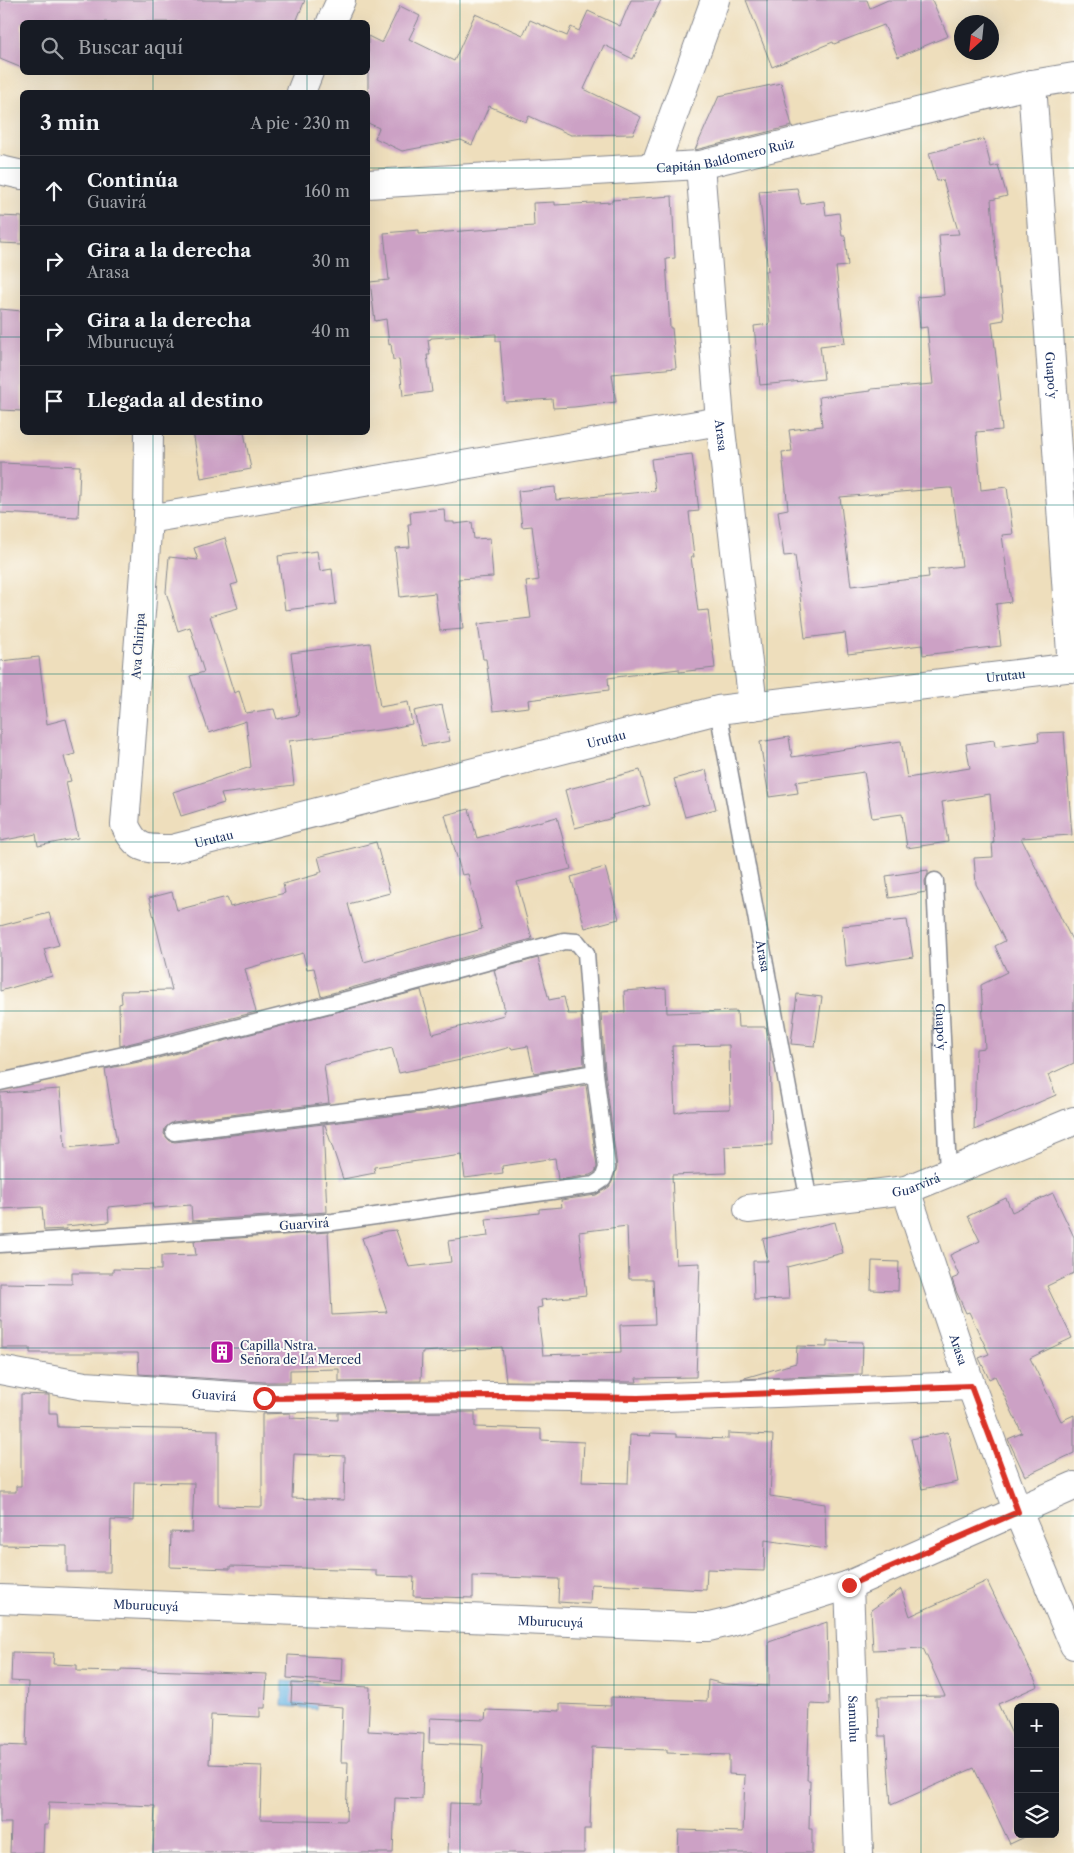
<!DOCTYPE html>
<html lang="es">
<head>
<meta charset="utf-8">
<style>
  :root { --surface:#171b24; --page:#20242c; --text:#f1f3f6; --muted:#9ea1a6; --line:#363941 }
  body { margin:0; font-family:"Libre Caslon Text",serif; background:var(--page); color:var(--text) }
  .controls { position:absolute; right:15px; bottom:15px; display:grid; overflow:hidden; border-radius:8px; box-shadow:0 5px 20px #0002 }
  .controls button { width:45px; height:45px; display:grid; place-items:center; padding:0; border:0; border-bottom:1px solid var(--line); background:var(--surface); color:var(--text); font:25px sans-serif }
  .compass { position:absolute; left:954px; top:15px; width:45px; height:45px; border-radius:50%; background:var(--surface); box-shadow:0 5px 20px #0002; rotate:207deg }
  .stop { position:absolute; width:15px; height:15px; margin:-11px; border:4px solid #d93025; border-radius:50%; background:#fff }
  .stop.end { background:#d93025; border-color:#fff; box-shadow:0 1px 5px #0008 }
  .list { margin:0; padding:0; list-style:none }
  h2 { display:flex; justify-content:space-between; align-items:center; height:65px; margin:0; padding:0 20px; font-size:21px }
  h2 small { font-size:16px; font-weight:400; color:var(--muted) }
  .list li { display:grid; grid-template-columns:32px 1fr auto; gap:15px; align-items:center; box-sizing:border-box; height:70px; padding:0 20px; border-top:1px solid var(--line) }
  .list b { display:block; font-size:19px; white-space:nowrap }
  .list p { margin:0; font-size:16px; white-space:nowrap; color:var(--muted) }
  .list em { font-size:16px; font-style:normal; color:var(--muted) }
  .icon { flex:none; width:28px; height:28px; fill:none; stroke:currentColor; stroke-width:2; stroke-linecap:round; stroke-linejoin:round }
  .map { position:relative; flex:none; width:1074px; height:1853px; overflow:hidden }
  .search { position:absolute; background:var(--surface); box-shadow:0 5px 20px #0002; left:20px; top:20px; width:350px; height:55px; display:flex; align-items:center; gap:12px; box-sizing:border-box; padding:0 18px; border-radius:8px; color:var(--muted); font-size:19px }
  .panel { position:absolute; background:var(--surface); box-shadow:0 5px 20px #0002; left:20px; top:90px; width:350px; height:345px; border-radius:8px }
  .map>svg:first-child { display:block }
</style>
</head>
<body>
<div class="map">
<svg width="1074" height="1853" viewBox="0 0 1074 1853">
  <rect width="100%" height="100%" fill="#fdfcf7"/>
  <filter id="ink" filterUnits="userSpaceOnUse"><feTurbulence type="fractalNoise" baseFrequency=".02" numOctaves="2"/><feDisplacementMap in="SourceGraphic" scale="10" xChannelSelector="R" yChannelSelector="G"/><feConvolveMatrix kernelMatrix="1 2 1 2 8 2 1 2 1" color-interpolation-filters="sRGB"/></filter>
  <filter id="wash" filterUnits="userSpaceOnUse"><feTurbulence type="fractalNoise" baseFrequency=".0096" numOctaves="4" result="noise"/><feDisplacementMap in="SourceGraphic" scale="20" xChannelSelector="R" yChannelSelector="G"/><feGaussianBlur stdDeviation="1.12" result="paint"/><feColorMatrix in="noise" values="0 0 0 0 0 0 0 0 0 0 0 0 0 0 0 0 0 1.4 0 .05"/><feComposite in="paint" operator="in"/></filter>
  <g filter="url(#wash)">
    <rect width="100%" height="100%" fill="#eedebc"/>
    <path fill="#6bb6e4" stroke="#4372a1" d="M283,1681L317,1683L316,1709L282,1706Z"/>
    <g id="blocks">
      <g fill="#cca1c5" fill-rule="evenodd">
        <path d="M0,0H305L296,22H22V68L0,59Z"/>
        <path d="M631,0H661L633,59L604,45L584,89L641,117L633,134L571,135L529,116L526,122L489,106L472,145L461,140L402,151L375,138L379,128L368,123V36L382,43L400,6L420,16L409,39L454,61L475,14L523,35L530,20L567,36L571,27L579,31L588,11L620,26Z"/>
        <path d="M746,0H867L870,8L888,0H932L948,36L898,57L884,25L834,44L833,42L772,67Z"/>
        <path d="M781,83L792,126L695,150L719,96Z"/>
        <path d="M984,139L991,167L998,165L1007,196L991,200L999,289H1001L1004,320L992,322L1001,400H999L1002,430L976,432L981,490L1007,487L1013,534L1002,535L1011,602L996,604L1001,646L923,655L922,645L848,654L845,633L805,638L795,555L784,556L778,511L788,509L782,452L792,451L789,430L822,426L819,397L871,391V389L933,384L927,327L920,328L917,297L944,295L939,235L959,234L943,180L937,181L929,153ZM948,488H952L962,566L928,570L929,577L851,586L840,497Z"/>
        <path d="M797,188L801,204L824,201L826,215L839,213L842,236H845L848,266L836,267L845,343L820,346L824,379L760,385L754,326L770,324L765,271H768L759,191Z"/>
        <path d="M672,196L675,258L666,259L670,328H672L676,368L612,374L616,402L574,407L553,408L552,399L505,402L500,341H496V334L431,338V339L428,340L430,355H427L432,392L403,396L399,359L393,360L391,344L389,345L386,319L375,321L370,282L389,280L384,233L419,230V234L534,226L533,203L555,202V205L612,202V200Z"/>
        <path d="M0,216L22,217V244L0,243Z"/>
        <path d="M0,309L22,311V411L0,410Z"/>
        <path d="M193,432H244L251,469L201,478Z"/>
        <path d="M692,454L699,511L689,512L694,557H691L698,611L708,610L715,668L679,672V669L608,678L609,690L528,700L529,707L493,711L486,659H483L478,624L531,618L526,582L539,580L532,526L522,527L518,491L555,487L556,500L655,491L651,459Z"/>
        <path d="M0,463L80,466L78,517L0,513Z"/>
        <path d="M444,509L445,522H454V524L472,522L474,539L490,538L493,577L458,579L463,629L440,631L435,593L400,597L395,548L410,547L408,524H411L410,512Z"/>
        <path d="M225,538L238,583L231,585L238,608L210,616L234,693L239,691L246,713L274,709L277,719L299,715L291,653L370,643L380,707L408,702L412,724L387,729L289,741L294,785L221,794L224,803L181,816L173,792L251,767L246,721L209,733L190,676L204,672L190,627L178,631L166,592L169,557L198,560L194,548Z"/>
        <path d="M317,551L320,571L332,569L336,604L285,610L278,556Z"/>
        <path d="M39,657L47,724L66,719L75,754L64,757L71,781L66,782L78,838L38,846L36,834L0,841V661Z"/>
        <path d="M442,705L450,741L422,746L414,711Z"/>
        <path d="M1064,732L1072,835L1021,838L1074,944V1063L1048,1075L1056,1095L974,1130L976,1049L985,1048L981,985L1007,972L995,946L1005,941L976,884L974,858L993,857L992,843H994L990,794L942,802L948,842L907,848L902,814L872,818L864,772L796,782L798,793L769,797L760,742L789,737L792,757L901,741L907,778L970,768L966,744L994,740L995,747L1039,741L1038,733Z"/>
        <path d="M640,770L650,805L612,815L613,818L575,828L565,790Z"/>
        <path d="M706,770L716,809L685,817L674,779Z"/>
        <path d="M469,809L477,838L557,817L571,869L517,882L532,939L321,996L314,968L307,969L303,953L245,969L256,1012L120,1046L119,1004L122,1003L121,991L172,990L149,898L172,892L177,910L227,897L230,907L285,893L283,884L319,874V872H322L318,857L376,842L390,893L348,904L364,962L482,929L468,874L462,875L445,815Z"/>
        <path d="M605,867L619,919L585,928L571,877Z"/>
        <path d="M928,870V874L925,881L926,892L889,898L886,876Z"/>
        <path d="M49,913L59,945L44,949L52,976L0,991V926Z"/>
        <path d="M907,920L913,957L846,967L842,926Z"/>
        <path d="M538,958L549,1000L564,997L568,1014H581L584,1065L534,1073L528,1046L512,1049L511,1047L470,1058L399,1073L392,1048L324,1065L329,1103L173,1122L165,1128L164,1134L170,1141L175,1142L422,1112L586,1085L597,1167L595,1172L590,1175L558,1180L555,1158L502,1166L503,1173L465,1178L462,1155L374,1167L375,1173L343,1179L325,1125H323L327,1212L192,1221L191,1205L153,1208L152,1203L108,1207L109,1222L66,1226L67,1229L44,1230L42,1207L0,1209V1093L60,1089L65,1148L117,1143L105,1069L158,1058L421,990L433,1034L504,1015L503,1011L505,1010L494,970Z"/>
        <path d="M666,988L667,1013L737,1011L738,1027H766L770,1045L772,1145L725,1147L726,1173L672,1175L676,1264L700,1263L696,1377L636,1378L637,1382L506,1381L502,1347L422,1352L421,1381L339,1382V1369L290,1370V1382H264L139,1374L138,1353H30V1348H2V1320H0V1283L72,1284V1273H113V1269L161,1270V1256L196,1255L194,1241L328,1232L332,1315L387,1312L362,1238L386,1231L396,1230L409,1267L451,1262L448,1241L488,1236L486,1219L539,1213V1209L562,1207L561,1200L596,1195L609,1187L612,1182L617,1167L605,1072L601,1013L625,1012L624,991ZM729,1045L730,1109L688,1110L675,1113L672,1046ZM627,1226L629,1279H653L655,1324L620,1325L621,1352L543,1355L537,1308L542,1307L541,1300L586,1295L579,1232Z"/>
        <path d="M797,994L822,997L815,1046L791,1044Z"/>
        <path d="M1053,1193L1074,1237V1273L1047,1286L1072,1338L1030,1358L1061,1421L1074,1415V1453L1025,1476L1008,1439L1022,1433L995,1376L989,1379L979,1358L989,1354L969,1312L966,1313L956,1291L952,1279L959,1276L950,1255L980,1241L968,1216L1006,1198L1012,1212Z"/>
        <path d="M835,1222L843,1253L787,1267L789,1299L754,1300L753,1261H768L763,1239Z"/>
        <path d="M872,1261L899,1262L898,1291L871,1290Z"/>
        <path d="M827,1341L863,1342L862,1374L741,1379L796,1363L797,1346L827,1347Z"/>
        <path d="M21,1394L49,1395V1413H57L58,1427L218,1430V1506L262,1507V1414L290,1413V1418L338,1420V1413L475,1412V1427L541,1429V1440L584,1442L582,1482L628,1483L630,1435L651,1436L650,1433L676,1434V1437L728,1439V1433L773,1435L770,1496L825,1504L826,1549L765,1540L764,1571L707,1569L706,1590L591,1584L590,1604L558,1602L559,1579L473,1576V1598L413,1596L414,1577L376,1576V1570L230,1566V1569L170,1567L171,1532L192,1533L194,1483L134,1482L133,1521L111,1520L110,1572H67V1546L0,1545V1492H16V1486H21ZM294,1454L345,1456L344,1500L292,1498Z"/>
        <path d="M948,1432L958,1482L922,1489L911,1439Z"/>
        <path d="M987,1581L1038,1686L998,1704L1018,1747V1834H1031L1010,1844L974,1768L891,1805L886,1736H879L878,1697L945,1696L923,1648L873,1650L871,1610L901,1589L910,1616Z"/>
        <path d="M827,1622L829,1705L810,1704L807,1780H810L809,1829H812V1853H678L679,1830L743,1832L745,1775L729,1774V1755L667,1753V1750L592,1747L590,1829H584V1853H448L450,1803L480,1804L483,1745L429,1743L430,1718L485,1720L486,1710L541,1712V1710L560,1711V1704L611,1706V1697L707,1701L708,1680L724,1684L769,1686V1642Z"/>
        <path d="M12,1652L54,1653L53,1664L77,1665V1671L121,1672V1669L267,1674L265,1708H260V1717L211,1715L209,1764L262,1766L260,1819L346,1821L348,1762H341L343,1707L291,1703L292,1683L370,1687L368,1731L424,1734L422,1799L395,1798L393,1853H153L155,1806L49,1802L48,1825H44L43,1853H10L11,1823H0V1745L26,1746L28,1682L11,1681Z"/>
        <path d="M288,1655L343,1658L342,1682L287,1678Z"/>
      </g>
    </g>
  </g>
  <g filter="url(#ink)">
    <use href="#blocks" fill-opacity="0" stroke="#84868d" stroke-width="1"/>
    <g fill="none" stroke-linecap="round" stroke-linejoin="round">
      <g stroke="#84868d" stroke-width="19">
        <g id="service">
          <path id="s1" d="M718,710L809,1202"/>
          <path id="s2" d="M935,881L948,1173"/>
          <path d="M0,1082L156,1048L362,996L564,941L577,942L586,953L595,1073L607,1168L603,1179L594,1185L333,1222L0,1244"/>
          <path d="M174,1132L421,1102L595,1073"/>
        </g>
      </g>
      <g stroke="#84868d" stroke-width="30">
        <g id="minor">
          <path d="M331,22L341,0"/>
          <path id="s3" d="M1032,84L1072,668"/>
          <path d="M301,92L309,72"/>
          <path id="s4" d="M700,165L720,421L753,706"/>
          <path d="M655,166L715,0"/>
          <path d="M0,170L22,175"/>
          <path id="s5" d="M368,184L700,165L1032,84L1074,77"/>
          <path id="s6" d="M149,432L148,519L125,825C137,851 146,849 172,849L718,710L1074,667"/>
          <path d="M148,519L720,421"/>
          <path id="s7" d="M906,1190L971,1386L1018,1512L1074,1645"/>
          <path id="s8" d="M748,1209L906,1190L1074,1121"/>
          <path id="s9" d="M0,1370L85,1386L264,1398L494,1396L638,1398L971,1386"/>
          <path id="s10" d="M849,1585L859,1853"/>
          <path id="s11" d="M0,1599L691,1627H709L730,1622L849,1585L1074,1486"/>
        </g>
      </g>
      <use href="#service" stroke="#fff" stroke-width="16"/>
      <use href="#minor" stroke="#fff" stroke-width="28"/>
    </g>
  </g>
  <g fill="none" stroke-linecap="round" stroke-linejoin="round" filter="url(#ink)">
    <path stroke="#d93025" stroke-width="6" d="M264,1398L494,1396L638,1398L971,1386L1018,1512L849,1585"/>
  </g>
  <path fill="none" stroke="#0f766e" stroke-width="1" stroke-opacity="0.55" d="M153,0V22M307,0V22M460,0V1853M614,0V1853M767,0V1853M921,0V1853M153,72V92M307,72V92M0,168H22M368,168H1074M0,337H22M368,337H1074M153,432V1853M307,432V1853M0,505H1074M0,674H1074M0,842H1074M0,1011H1074M0,1179H1074M0,1348H1074M0,1516H1074M0,1685H1074"/>
  <defs>
    <g id="building-square" transform="scale(1.25)"><rect x="-9" y="-9" width="18" height="18" rx="4" fill="#b5179e" stroke="#fdfcf7"/><path d="M-4-6H4V6H1V3H-1V6H-4ZM-2.5-4.3h1.7v1.8h-1.7ZM.8-4.3h1.7v1.8H.8ZM-2.5-1h1.7V.8h-1.7ZM.8-1h1.7V.8H.8Z" fill="#fff"/></g>
  </defs>
  <g fill-rule="evenodd">
    <use href="#building-square" x="222" y="1352"/>
  </g>
  <g text-anchor="middle" dominant-baseline="central" stroke-width="4" stroke-linejoin="round" paint-order="stroke">
    <g font-size="12" fill="#1b2f5e" stroke="#fdfcf7">
      <text stroke="none"><textPath href="#s5" startOffset="359">Capitán Baldomero Ruiz</textPath></text>
      <text stroke="none"><textPath href="#s3" startOffset="292">Guapo'y</textPath></text>
      <text stroke="none"><textPath href="#s4" startOffset="271">Arasa</textPath></text>
      <text transform="translate(138 646) rotate(-86)">Ava Chiripa</text>
      <text stroke="none"><textPath href="#s6" startOffset="1305">Urutau</textPath></text>
      <text stroke="none"><textPath href="#s6" startOffset="900">Urutau</textPath></text>
      <text stroke="none"><textPath href="#s6" startOffset="495">Urutau</textPath></text>
      <text stroke="none"><textPath href="#s1" startOffset="250">Arasa</textPath></text>
      <text stroke="none"><textPath href="#s2" startOffset="146">Guapo'y</textPath></text>
      <text stroke="none"><textPath href="#s8" startOffset="170">Guarvirá</textPath></text>
      <text transform="translate(304 1224) rotate(-4)">Guarvirá</text>
      <text stroke="none"><textPath href="#s7" startOffset="168">Arasa</textPath></text>
      <text stroke="none"><textPath href="#s9" startOffset="216">Guavirá</textPath></text>
      <text stroke="none"><textPath href="#s11" startOffset="146">Mburucuyá</textPath></text>
      <text stroke="none"><textPath href="#s11" startOffset="551">Mburucuyá</textPath></text>
      <text stroke="none"><textPath href="#s10" startOffset="134">Samuhu</textPath></text>
    </g>
    <g font-size="12" fill="#1b2f5e" stroke="#fdfcf7" text-anchor="start">
      <text x="240" y="1345">Capilla Nstra.<tspan x="240" dy="14">Señora de La Merced</tspan></text>
    </g>
  </g>
</svg>
<div class="controls">
<button>+</button>
<button>−</button>
<button><svg class="icon" aria-label="layers" viewBox="0 0 24 24"><path d="M12 4l9 5-9 5-9-5zM3 14l9 5 9-5"/></svg></button>
</div>
<svg class="compass" viewBox="-18 -18 36 36"><path d="M0-13l5 13h-10z" fill="#e53935"/><path d="M0 13l5-13h-10z" fill="#9ea1a6"/></svg>
<div class="stop" style="left:264px;top:1398px"></div>
<div class="stop end" style="left:849px;top:1585px"></div>
<div class="search"><svg class="icon" aria-label="search" viewBox="0 0 24 24"><circle cx="10" cy="10" r="6"/><path d="M15 15l6 6"/></svg>Buscar aquí</div>
<section class="panel">
<h2>3 min<small>A pie · 230 m</small></h2>
<ul class="list">
<li><svg class="icon" aria-label="ahead" viewBox="0 0 24 24"><path d="M12 20V5M6 11l6-6 6 6"/></svg><div><b>Continúa</b><p>Guavirá</p></div><em>160 m</em></li>
<li><svg class="icon" aria-label="right" viewBox="0 0 24 24"><path d="M7 20v-9h11M14 6l5 5-5 5"/></svg><div><b>Gira a la derecha</b><p>Arasa</p></div><em>30 m</em></li>
<li><svg class="icon" aria-label="right" viewBox="0 0 24 24"><path d="M7 20v-9h11M14 6l5 5-5 5"/></svg><div><b>Gira a la derecha</b><p>Mburucuyá</p></div><em>40 m</em></li>
<li><svg class="icon" aria-label="arrive" viewBox="0 0 24 24"><path d="M6 21V4h12l-3 4 3 4H6"/></svg><div><b>Llegada al destino</b></div></li>
</ul>
</section>
</div>
</body>
</html>
